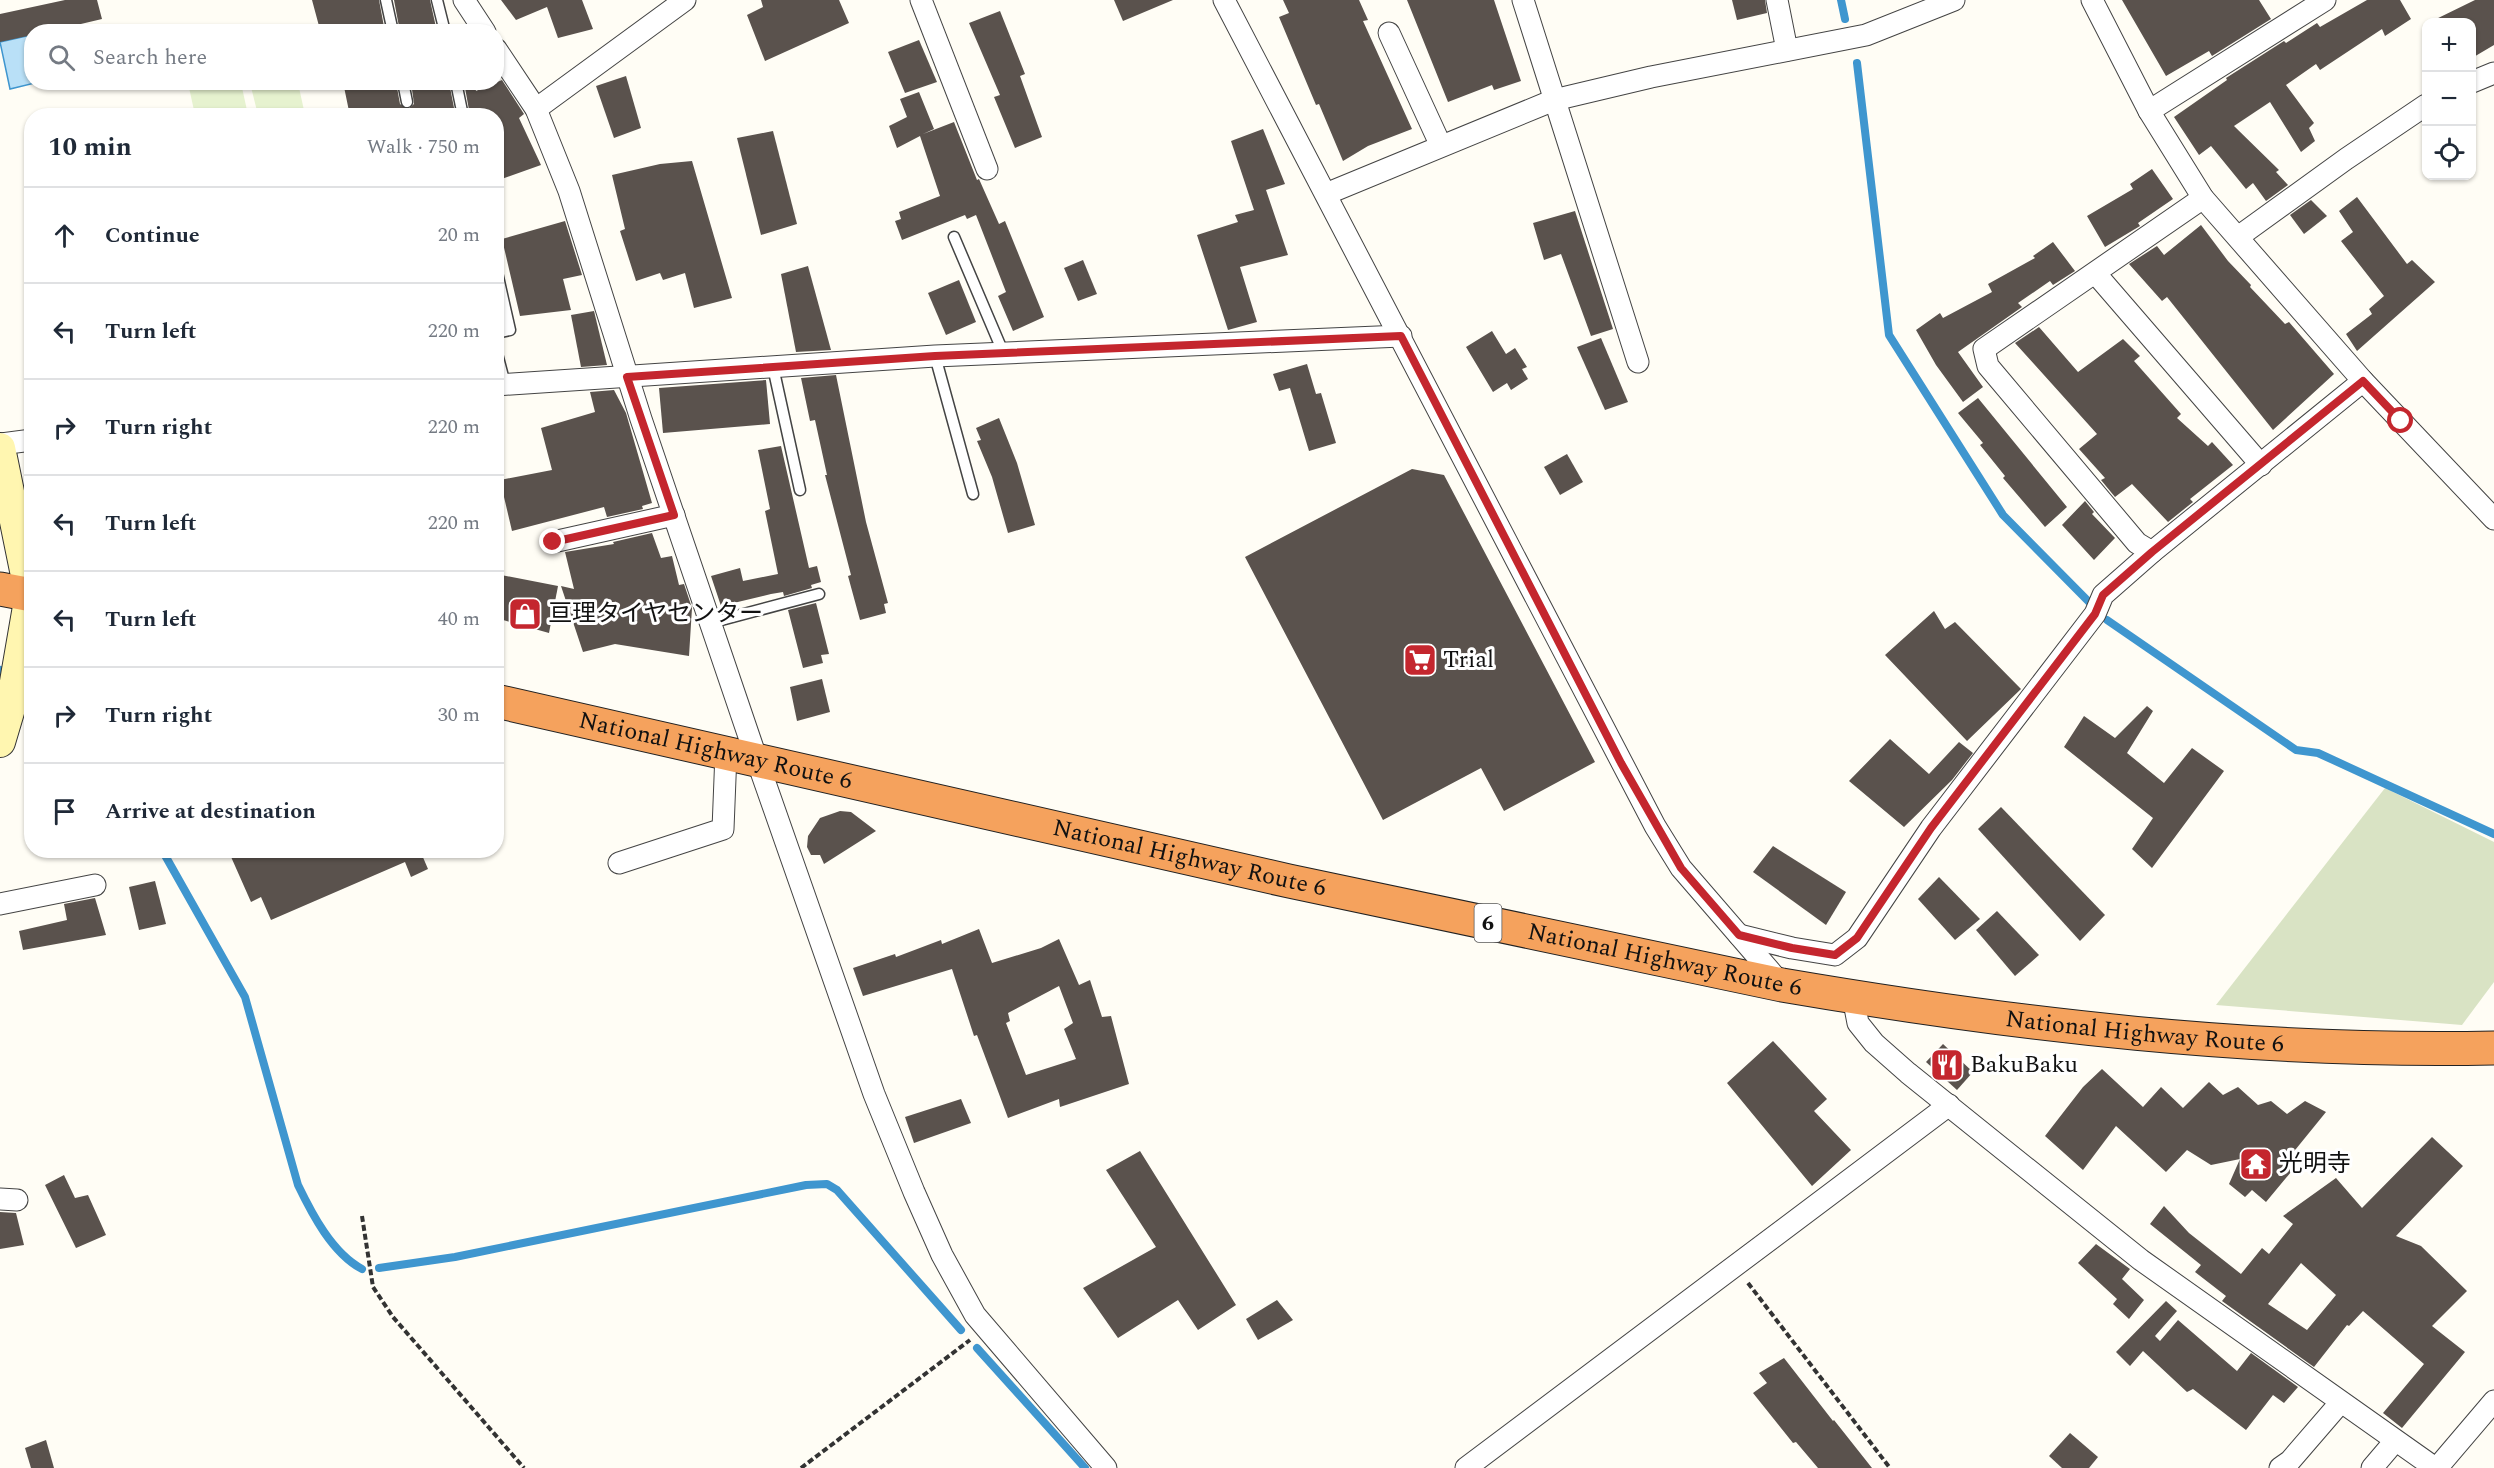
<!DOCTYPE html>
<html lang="en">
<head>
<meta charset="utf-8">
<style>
  :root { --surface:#fff; --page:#f2f2f3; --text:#1f2937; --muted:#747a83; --line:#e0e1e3 }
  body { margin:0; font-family:Spectral,"Noto Sans JP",serif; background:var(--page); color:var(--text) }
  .controls { position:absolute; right:18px; top:18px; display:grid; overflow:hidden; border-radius:12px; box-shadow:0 2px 4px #0004 }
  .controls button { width:54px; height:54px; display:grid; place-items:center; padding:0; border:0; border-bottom:2px solid var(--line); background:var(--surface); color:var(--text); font:30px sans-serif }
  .stop { position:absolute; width:18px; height:18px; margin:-14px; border:4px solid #c4262e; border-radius:50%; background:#fff }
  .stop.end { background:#c4262e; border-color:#fff; box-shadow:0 2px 6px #0008 }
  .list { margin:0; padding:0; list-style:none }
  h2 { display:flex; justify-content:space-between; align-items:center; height:78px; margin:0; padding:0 24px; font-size:26px }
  h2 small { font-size:20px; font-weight:400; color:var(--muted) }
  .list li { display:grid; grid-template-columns:39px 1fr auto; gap:18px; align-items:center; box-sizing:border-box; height:96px; padding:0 24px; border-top:2px solid var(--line) }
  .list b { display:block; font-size:22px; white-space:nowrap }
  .list em { font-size:20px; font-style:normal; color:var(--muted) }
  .icon { flex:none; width:33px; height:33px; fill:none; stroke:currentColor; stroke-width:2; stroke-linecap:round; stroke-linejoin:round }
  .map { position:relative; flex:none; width:2494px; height:1468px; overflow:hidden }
  .search { position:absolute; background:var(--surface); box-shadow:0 2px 4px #0004; left:24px; top:24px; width:480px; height:66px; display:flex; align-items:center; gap:15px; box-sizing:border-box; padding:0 21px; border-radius:24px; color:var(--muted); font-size:22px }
  .panel { position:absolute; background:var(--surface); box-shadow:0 2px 4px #0004; left:24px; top:108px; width:480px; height:750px; border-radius:24px }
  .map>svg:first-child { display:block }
</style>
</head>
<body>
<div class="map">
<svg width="2494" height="1468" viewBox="0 0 2494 1468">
  <rect width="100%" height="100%" fill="#fffdf5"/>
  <path fill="#d9e3c4" d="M2385,788L2494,842V982L2462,1025L2216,1005Z"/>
  <g fill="#e6f2cf">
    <path d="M188,83H241L248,115H195Z"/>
    <path d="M250,83H298L305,115H258Z"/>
  </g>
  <path fill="#b9e0f7" stroke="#3f96cf" stroke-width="1.5" d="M31,35L32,82L35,83L10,89L0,42Z"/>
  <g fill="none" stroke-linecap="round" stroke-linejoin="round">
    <g stroke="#3f96cf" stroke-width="8">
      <path d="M1841,0L1845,19"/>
      <path d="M1857,63L1889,335L2003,515L2091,604"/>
      <path d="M2107,620L2296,750L2318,753L2494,834"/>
      <path d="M0,670L1,671"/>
      <path d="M162,850L245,997L298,1185C312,1214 332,1253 362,1269"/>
      <path d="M379,1268L455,1257L806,1185L827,1184L837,1190L961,1330"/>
      <path d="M977,1348L1085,1468"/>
    </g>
  </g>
  <g fill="#5a524d" fill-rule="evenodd">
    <path d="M65,0H97L102,19L47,32H32V35L0,42V14Z"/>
    <path d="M312,0H379L385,32H330L329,24L319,26Z"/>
    <path d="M394,0H430L437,32H400Z"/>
    <path d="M501,0H582L593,29L558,38L547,7L516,20Z"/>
    <path d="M761,0H839L849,23L765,61L747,15L763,7Z"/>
    <path d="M1114,0H1173L1123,21Z"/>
    <path d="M1283,0H1359L1368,20L1363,21L1412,129L1368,146L1343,161L1319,104L1316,105L1279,17L1289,13Z"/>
    <path d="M1407,0H1494L1521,81L1494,90L1492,85L1448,102Z"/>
    <path d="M1732,0H1765L1767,13L1737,20Z"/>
    <path d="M2122,0H2259L2271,19L2212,56L2209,51L2166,76Z"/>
    <path d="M2367,0H2400L2411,19L2385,36L2382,29L2320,70L2316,64L2286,85L2314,123L2309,128L2315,141L2301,152L2270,102L2234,126L2279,170L2276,172L2288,185L2266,201L2253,183L2246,189L2211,146L2199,155L2174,117L2227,80L2226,78L2284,41L2286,43L2317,23L2320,27Z"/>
    <path d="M2475,0H2494V45L2472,58V22H2430Z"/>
    <path d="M1000,11L1025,74L1020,76L1042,137L1015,148L994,97L1000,95L969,23Z"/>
    <path d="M919,40L937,82L905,93L888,52Z"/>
    <path d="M626,76L641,128L614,138L596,86Z"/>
    <path d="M502,80L524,114L519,118L541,165L496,181V116H474L473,109L469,110L464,82H474L476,91Z"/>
    <path d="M343,82H396L400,104L408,109L414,104L411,82H449L455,113L350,116Z"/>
    <path d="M919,92L934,129L923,134L954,122L977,180L979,179L999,224L1005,221L1044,317L1013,331L998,296L1006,292L976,215L967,219L965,215L902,240L895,221L901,219L899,212L940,196L920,136L897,148L889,126L907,117L900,99Z"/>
    <path d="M1263,129L1285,184L1266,190L1288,255L1240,267L1257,322L1228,330L1197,235L1238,222L1235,215L1254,210L1231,141Z"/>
    <path d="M773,131L797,224L761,235L737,138Z"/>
    <path d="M692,161L732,298L694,308L685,273L663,280L660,273L636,281L620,231L625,229L612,175L660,164Z"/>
    <path d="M2152,169L2173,199L2138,223L2140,226L2105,247L2087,216L2133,189L2130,184Z"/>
    <path d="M2357,197L2407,264L2412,260L2435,282L2357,351L2346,334L2372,314L2369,309L2384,296L2341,241L2353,232L2339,211Z"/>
    <path d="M2311,200L2327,216L2304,234L2290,215Z"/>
    <path d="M1575,211L1613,329L1591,336L1561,254L1544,260L1533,223Z"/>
    <path d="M565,221L582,275L563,279L571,310L520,316L502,239Z"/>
    <path d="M2201,225L2228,261L2251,285L2250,287L2285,324L2289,322L2334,374L2273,430L2167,297L2162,301L2129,264L2157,246L2164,255Z"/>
    <path d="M2053,242L2075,271L2053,285L2050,281L2018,303L2022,307L1958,352L1983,387L1963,402L1936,365L1916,330L1940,313L1943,318L1992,292L1988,284L2035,258L2033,256Z"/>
    <path d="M1083,260L1097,294L1078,301L1064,268Z"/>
    <path d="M808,266L831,350L796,352L781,274Z"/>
    <path d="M959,280L976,322L946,335L928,293Z"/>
    <path d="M594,311L607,365L581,367L571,315Z"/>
    <path d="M2039,327L2078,372L2123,339L2140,356L2134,361L2181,414L2177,418L2208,446L2212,442L2233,465L2190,499L2193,502L2168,522L2132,484L2115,497L2101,480L2105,478L2079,449L2097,434L2015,343Z"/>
    <path d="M1492,331L1506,354L1515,348L1527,367L1522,369L1528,379L1511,390L1507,383L1493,392L1466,347Z"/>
    <path d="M1601,338L1628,402L1605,410L1577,347Z"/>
    <path d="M1307,364L1316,394L1321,393L1336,443L1309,451L1290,388L1279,391L1273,374Z"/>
    <path d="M836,375L866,522L888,603L884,604L886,613L860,620L848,576L851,575L825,475H827L815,420L810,421L801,378Z"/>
    <path d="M766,380L770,424L663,433L659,388Z"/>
    <path d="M614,390L626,413L652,503L642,506L643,509L607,517L604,507L512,531L500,480L552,470L541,428L595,412L590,392Z"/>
    <path d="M1978,398L2067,507L2045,527L2003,478L2005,476L1980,445L1983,443L1958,413Z"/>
    <path d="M999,418L1017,463L1035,525L1008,533L992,477L977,441L981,440L976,428Z"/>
    <path d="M781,446L809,568L817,566L821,582L811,585L812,588L784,596L783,592L771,594L721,606L711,576L740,568L743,581L778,574L765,511L770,509L758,450Z"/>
    <path d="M1567,454L1583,482L1560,495L1544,467Z"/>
    <path d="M1412,469L1444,475L1595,762L1504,811L1481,768L1383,820L1245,557Z"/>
    <path d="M2085,501L2094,512L2092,514L2115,538L2094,560L2062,525Z"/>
    <path d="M652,533L661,558L672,556L679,585L684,584L692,608L689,656L615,644L583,652L561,586L574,589L565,552L614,544L613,542Z"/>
    <path d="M496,574L558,586L549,633L496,618Z"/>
    <path d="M816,603L829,654L821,655L823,663L803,668L788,610Z"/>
    <path d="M1934,611L1945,629L1955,622L2021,689L1967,741L1885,655Z"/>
    <path d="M822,679L830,712L797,721L790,687Z"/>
    <path d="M2147,706L2153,711L2127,753L2164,783L2192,748L2224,771L2152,868L2132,849L2153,818L2064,747L2084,716L2115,738Z"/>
    <path d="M1890,739L1929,774L1959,742L1973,753L1952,780L1904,827L1849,781Z"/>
    <path d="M2001,807L2105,915L2080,941L1978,829Z"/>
    <path d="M840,811L851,812L876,831L824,864L820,855H811L807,847L808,836L820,818Z"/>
    <path d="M1773,846L1846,892L1826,925L1753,872Z"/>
    <path d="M228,850H433L422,855L428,869L411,877L405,862L271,920L261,897L251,902Z"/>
    <path d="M1939,877L1980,919L1955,940L1918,899Z"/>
    <path d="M155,881L166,924L139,930L129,887Z"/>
    <path d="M95,898L106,935L23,950L19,931L67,920L64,904Z"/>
    <path d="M1997,911L2039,955L2015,976L1976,930Z"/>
    <path d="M979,929L992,963L1041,948L1059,939L1079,985L1090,980L1102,1017L1111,1016L1129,1084L1060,1107L1059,1099L1008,1118L977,1035L974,1036L952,969L863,996L853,968L895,954L896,957L941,940L942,944ZM1059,986L1073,1023L1064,1029L1076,1059L1026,1075L1006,1023L1010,1021L1008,1013Z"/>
    <path d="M1773,1041L1827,1099L1814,1111L1851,1150L1812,1186L1727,1083Z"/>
    <path d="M1943,1044L1973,1072L1957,1090L1926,1062Z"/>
    <path d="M2102,1069L2143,1107L2161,1087L2183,1108L2209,1082L2223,1095L2238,1087L2258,1105L2271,1101L2287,1114L2305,1101L2326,1112L2287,1160L2296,1166L2266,1202L2252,1190L2245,1197L2229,1184L2240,1159L2211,1165L2187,1150L2166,1172L2116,1126L2083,1170L2045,1136L2083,1087Z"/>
    <path d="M961,1099L971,1123L914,1143L905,1117Z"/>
    <path d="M2432,1137L2463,1166L2396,1236L2421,1246L2467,1291L2432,1326L2465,1352L2402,1428L2383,1413L2424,1364L2363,1311L2349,1326L2347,1325L2314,1367L2222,1301L2226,1296L2195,1272L2201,1265L2150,1224L2164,1206L2189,1233L2241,1274L2262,1248L2269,1254L2293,1224L2283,1216L2336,1178L2362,1208ZM2301,1263L2336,1295L2307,1330L2268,1304Z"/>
    <path d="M1140,1151L1236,1305L1198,1330L1178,1300L1118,1338L1083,1288L1156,1247L1106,1170Z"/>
    <path d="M64,1175L75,1198L88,1195L106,1235L76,1248L45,1185Z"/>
    <path d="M0,1212L16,1213L24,1245L0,1249Z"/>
    <path d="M2096,1244L2130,1269L2122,1279L2144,1300L2129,1319L2113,1304L2117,1299L2078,1263Z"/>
    <path d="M1277,1300L1293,1320L1258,1340L1246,1319Z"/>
    <path d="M2166,1301L2177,1311L2155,1336L2160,1341L2178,1320L2237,1371L2251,1353L2298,1387L2284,1403L2273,1395L2246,1430L2193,1389L2187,1392L2143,1351L2130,1366L2116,1352Z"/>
    <path d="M1784,1358L1833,1421L1834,1420L1872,1468H1818L1796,1442L1793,1443L1753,1393L1767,1383L1759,1373Z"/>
    <path d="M2070,1433L2098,1457L2089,1468H2062L2049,1456Z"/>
    <path d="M46,1440L54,1468H31L25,1448Z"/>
  </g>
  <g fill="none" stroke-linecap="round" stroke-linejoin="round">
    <g stroke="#444" stroke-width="13">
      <g id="lane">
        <path d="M386,0L393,32"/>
        <path d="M437,0L445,32"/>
        <path d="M403,82L407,102"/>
        <path d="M456,82L463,116"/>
        <path d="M954,237L1003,352"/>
        <path d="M496,268L510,330L496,333"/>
        <path d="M496,350L505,384"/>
        <path d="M935,356L973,494"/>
        <path d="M773,367L800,490"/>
        <path d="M710,623L819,594"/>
      </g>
    </g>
    <g stroke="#444" stroke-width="23">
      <g id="street">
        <path d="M464,0L485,32"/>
        <path d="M921,0L987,169"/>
        <path d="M1224,0L1655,826L1681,868L1782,985"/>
        <path d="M1523,0L1638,362"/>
        <path d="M1777,0L1787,50"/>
        <path d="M2092,0L2149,111L2203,198L2363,381L2494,519"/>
        <path d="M1389,33L1441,146"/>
        <path d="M496,49L536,109L569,191L641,419L757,760L874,1094L914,1192L942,1255L975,1315L1106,1468"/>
        <path d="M2472,82L2494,73"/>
        <path d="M536,109L685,0"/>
        <path d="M2149,111L2325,0"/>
        <path d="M1326,194L1554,100L1651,77L1866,35L1954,0"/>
        <path d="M2203,198L1984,349L1988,366L2137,543L2152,552L2363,381"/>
        <path d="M2238,237L2346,159L2426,105"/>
        <path d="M2096,274L2261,465"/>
        <path d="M496,385L935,356L1401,336"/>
        <path d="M0,444L32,440"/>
        <path d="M553,542L674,515"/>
        <path d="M619,863L723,829L726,753"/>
        <path d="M0,904L95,885"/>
        <path d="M1739,935L1792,948L1835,955L1857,938L1931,828L2095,614L2103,595L2152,552"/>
        <path d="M1853,997L1858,1023L1874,1043L1908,1073L2141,1260L2435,1468"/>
        <path d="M0,1199L17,1200"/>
        <path d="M1466,1468L1949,1105"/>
        <path d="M2280,1468L2290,1461L2340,1403"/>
        <path d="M2372,1468L2395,1441"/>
        <path d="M2437,1468L2494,1401"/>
      </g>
    </g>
    <g stroke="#333" stroke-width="32">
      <path id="secondary" d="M0,448L30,595L11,705L0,742"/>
    </g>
    <g stroke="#222" stroke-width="35">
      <g id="highway">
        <path d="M0,589L32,595"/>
        <path id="s1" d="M496,701L1289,881L1782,985C2016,1025 2256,1053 2494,1048"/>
      </g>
    </g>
    <g stroke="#333" stroke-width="4" stroke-dasharray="6 3" stroke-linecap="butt">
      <path d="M362,1216L373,1287L393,1317L524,1468"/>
      <path d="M1748,1283L1890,1468"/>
      <path d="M801,1468L970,1340"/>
    </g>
    <use href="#lane" stroke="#fff" stroke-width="10"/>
    <use href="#street" stroke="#fff" stroke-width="21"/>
    <use href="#secondary" stroke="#fff6b0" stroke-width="30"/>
    <use href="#highway" stroke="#f5a25d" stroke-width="33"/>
  </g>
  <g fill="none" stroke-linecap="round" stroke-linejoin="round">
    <path stroke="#c4262e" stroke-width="8" d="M553,542L674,515L627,377L935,356L1401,336L1621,763L1681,868L1739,935L1792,948L1835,955L1857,938L1931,828L2095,614L2103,595L2152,552L2363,381L2401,421"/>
  </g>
  <defs>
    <g id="shop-square" transform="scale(1.725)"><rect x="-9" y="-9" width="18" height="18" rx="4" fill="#c4262e" stroke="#fff"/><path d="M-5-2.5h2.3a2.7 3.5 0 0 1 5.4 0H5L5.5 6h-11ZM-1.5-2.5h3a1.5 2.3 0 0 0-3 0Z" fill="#fff"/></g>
    <g id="supermarket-square" transform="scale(1.725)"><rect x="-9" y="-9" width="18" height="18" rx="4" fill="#c4262e" stroke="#fff"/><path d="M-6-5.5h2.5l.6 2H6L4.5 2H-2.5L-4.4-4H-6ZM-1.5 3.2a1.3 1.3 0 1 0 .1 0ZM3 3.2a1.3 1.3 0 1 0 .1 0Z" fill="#fff"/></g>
    <g id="restaurant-square" transform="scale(1.725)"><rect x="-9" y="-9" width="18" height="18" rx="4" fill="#c4262e" stroke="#fff"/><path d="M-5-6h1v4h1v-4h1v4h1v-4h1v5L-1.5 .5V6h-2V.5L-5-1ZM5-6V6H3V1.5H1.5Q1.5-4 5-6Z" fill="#fff"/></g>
    <g id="temple-square" transform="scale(1.725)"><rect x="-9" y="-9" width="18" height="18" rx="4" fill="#c4262e" stroke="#fff"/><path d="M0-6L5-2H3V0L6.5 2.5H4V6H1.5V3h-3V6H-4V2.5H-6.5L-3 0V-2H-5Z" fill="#fff"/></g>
  </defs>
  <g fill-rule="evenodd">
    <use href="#shop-square" x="525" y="614"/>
    <use href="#supermarket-square" x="1420" y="660"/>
    <use href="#restaurant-square" x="1947" y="1065"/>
    <use href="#temple-square" x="2256" y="1164"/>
  </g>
  <g text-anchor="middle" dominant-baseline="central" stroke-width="6" stroke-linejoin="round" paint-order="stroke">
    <rect fill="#fff" stroke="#585858" stroke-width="1.5" x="1474.5" y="904" width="27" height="38" rx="4.5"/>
    <g font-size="22" font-weight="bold" fill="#111">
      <text x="1488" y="923">6</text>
    </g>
    <g font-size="24" fill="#111" stroke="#fff" text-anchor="start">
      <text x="548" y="614">亘理タイヤセンター</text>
      <text x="1443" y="660">Trial</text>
      <text x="1970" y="1065">BakuBaku</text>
      <text x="2279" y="1164">光明寺</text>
    </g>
    <g font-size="24" fill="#111" stroke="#fff">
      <text stroke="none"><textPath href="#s1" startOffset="225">National Highway Route 6</textPath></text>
      <text stroke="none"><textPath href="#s1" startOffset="711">National Highway Route 6</textPath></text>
      <text stroke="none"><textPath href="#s1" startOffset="1197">National Highway Route 6</textPath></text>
      <text stroke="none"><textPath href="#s1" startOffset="1683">National Highway Route 6</textPath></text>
    </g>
  </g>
</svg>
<div class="controls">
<button>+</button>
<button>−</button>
<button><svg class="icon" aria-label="locate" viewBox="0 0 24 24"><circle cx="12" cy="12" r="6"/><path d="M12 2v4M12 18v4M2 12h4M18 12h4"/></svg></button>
</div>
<div class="stop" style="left:2401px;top:421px"></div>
<div class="stop end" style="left:553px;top:542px"></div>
<div class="search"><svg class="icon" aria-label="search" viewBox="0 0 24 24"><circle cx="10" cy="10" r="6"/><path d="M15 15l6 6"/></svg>Search here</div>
<section class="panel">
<h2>10 min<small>Walk · 750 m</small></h2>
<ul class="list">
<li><svg class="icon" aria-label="ahead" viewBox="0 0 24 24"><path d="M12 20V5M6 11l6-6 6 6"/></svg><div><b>Continue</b></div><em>20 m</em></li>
<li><svg class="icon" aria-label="left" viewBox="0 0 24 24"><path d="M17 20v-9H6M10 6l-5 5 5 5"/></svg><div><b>Turn left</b></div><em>220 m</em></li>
<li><svg class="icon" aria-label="right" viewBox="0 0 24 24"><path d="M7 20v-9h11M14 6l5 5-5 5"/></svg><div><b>Turn right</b></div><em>220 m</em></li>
<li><svg class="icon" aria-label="left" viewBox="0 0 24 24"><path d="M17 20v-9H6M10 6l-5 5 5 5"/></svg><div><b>Turn left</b></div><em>220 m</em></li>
<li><svg class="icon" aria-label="left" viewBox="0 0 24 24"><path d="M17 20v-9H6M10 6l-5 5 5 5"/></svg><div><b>Turn left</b></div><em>40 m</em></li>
<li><svg class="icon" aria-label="right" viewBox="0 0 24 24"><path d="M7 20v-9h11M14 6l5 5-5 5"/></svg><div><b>Turn right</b></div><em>30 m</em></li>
<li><svg class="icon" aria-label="arrive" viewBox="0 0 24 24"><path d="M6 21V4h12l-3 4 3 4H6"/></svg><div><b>Arrive at destination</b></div></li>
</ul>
</section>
</div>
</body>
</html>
